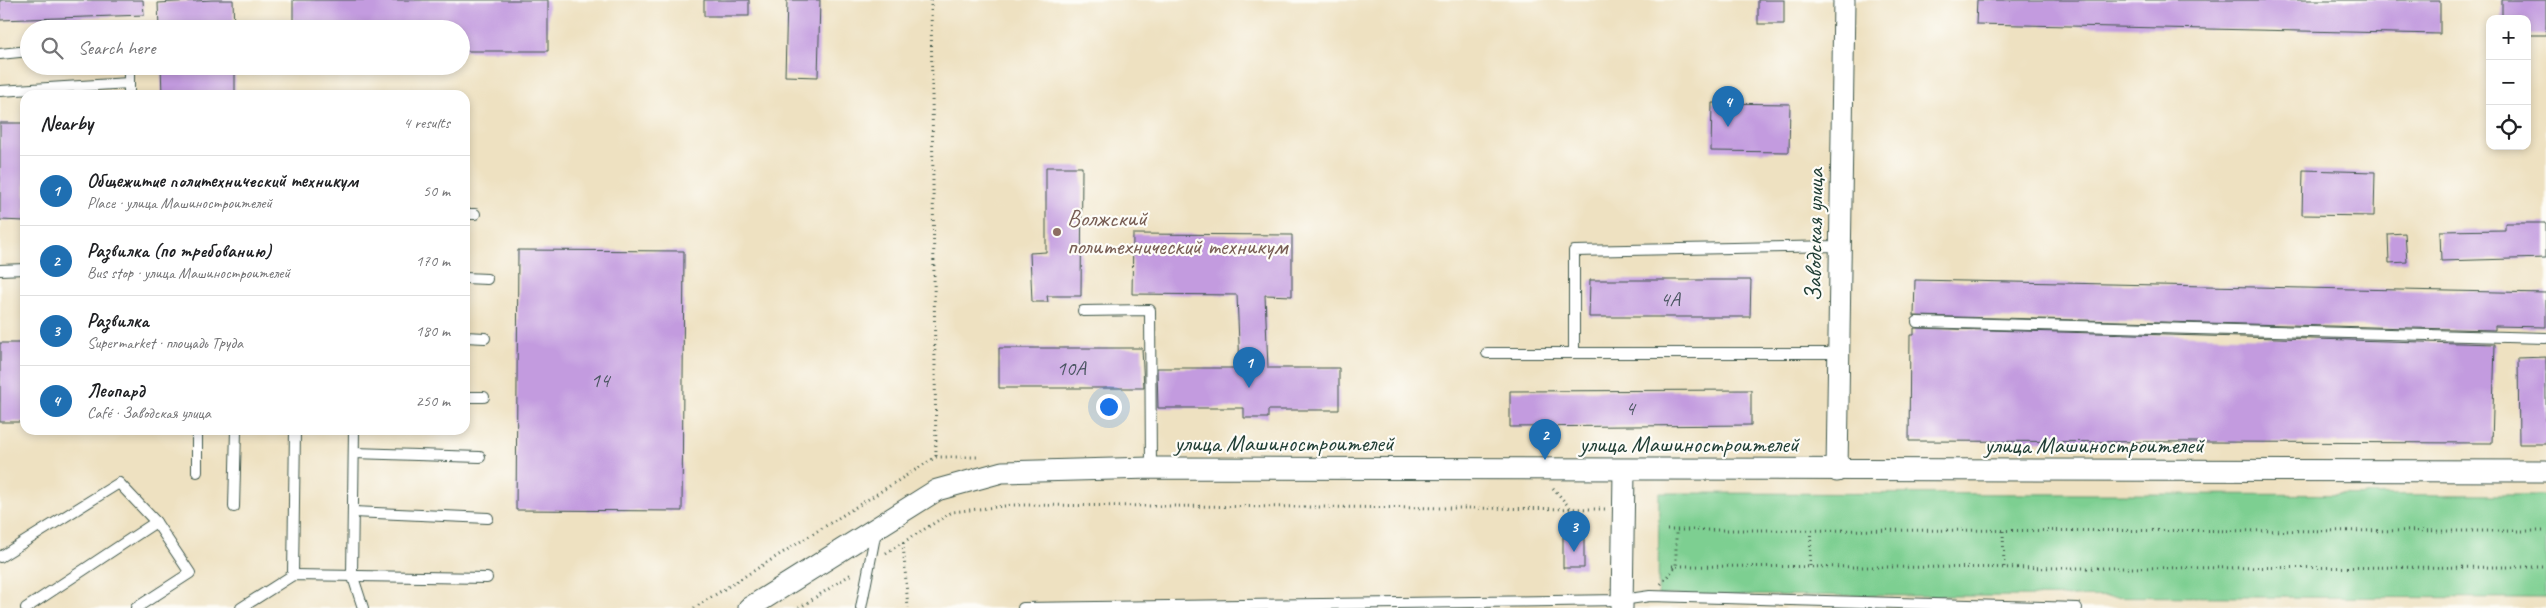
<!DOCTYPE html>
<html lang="en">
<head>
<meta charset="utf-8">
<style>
  :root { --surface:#fff; --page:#f2f2f2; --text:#202124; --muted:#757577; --line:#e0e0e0; --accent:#1f6fb2 }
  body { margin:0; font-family:Caveat,sans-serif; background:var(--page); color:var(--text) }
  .controls { position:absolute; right:15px; top:15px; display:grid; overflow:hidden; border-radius:10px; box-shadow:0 2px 8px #0003 }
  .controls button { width:45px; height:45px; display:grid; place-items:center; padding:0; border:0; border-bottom:1px solid var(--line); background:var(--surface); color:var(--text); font:25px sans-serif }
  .you { position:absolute; left:1108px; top:406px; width:18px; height:18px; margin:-12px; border:4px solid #fff; border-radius:50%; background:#1a73e8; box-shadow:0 0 0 8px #1a73e833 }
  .badge { display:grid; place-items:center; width:32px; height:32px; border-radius:50%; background:var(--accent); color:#fff; font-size:16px; font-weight:700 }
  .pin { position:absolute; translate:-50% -41px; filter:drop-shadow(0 1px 2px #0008) }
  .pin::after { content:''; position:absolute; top:26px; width:18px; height:15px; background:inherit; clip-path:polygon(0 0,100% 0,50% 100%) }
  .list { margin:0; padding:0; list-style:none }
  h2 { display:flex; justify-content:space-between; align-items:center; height:65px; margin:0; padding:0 20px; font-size:21px }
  h2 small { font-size:16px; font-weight:400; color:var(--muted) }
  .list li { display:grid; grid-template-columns:32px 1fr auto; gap:15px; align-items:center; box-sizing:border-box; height:70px; padding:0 20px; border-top:1px solid var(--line) }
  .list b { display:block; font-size:19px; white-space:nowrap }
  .list p { margin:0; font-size:16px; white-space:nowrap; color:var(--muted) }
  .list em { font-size:16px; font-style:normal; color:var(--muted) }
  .icon { flex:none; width:28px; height:28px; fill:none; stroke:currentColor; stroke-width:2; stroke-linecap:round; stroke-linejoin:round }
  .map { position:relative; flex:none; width:2546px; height:608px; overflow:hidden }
  .search { position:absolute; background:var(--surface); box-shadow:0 2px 8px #0003; left:20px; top:20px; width:450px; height:55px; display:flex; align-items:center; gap:12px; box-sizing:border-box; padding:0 18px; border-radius:28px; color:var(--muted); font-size:19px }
  .panel { position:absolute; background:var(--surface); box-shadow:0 2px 8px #0003; left:20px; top:90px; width:450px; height:345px; border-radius:15px }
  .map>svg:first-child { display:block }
</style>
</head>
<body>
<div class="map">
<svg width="2546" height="608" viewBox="0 0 2546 608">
  <rect width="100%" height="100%" fill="#fdfcf7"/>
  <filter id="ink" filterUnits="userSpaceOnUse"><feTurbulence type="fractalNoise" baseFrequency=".02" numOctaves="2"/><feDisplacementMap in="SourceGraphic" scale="10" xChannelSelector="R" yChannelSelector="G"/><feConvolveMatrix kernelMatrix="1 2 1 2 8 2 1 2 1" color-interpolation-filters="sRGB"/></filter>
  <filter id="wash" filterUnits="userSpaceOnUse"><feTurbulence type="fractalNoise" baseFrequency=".0096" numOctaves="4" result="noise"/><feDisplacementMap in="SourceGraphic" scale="20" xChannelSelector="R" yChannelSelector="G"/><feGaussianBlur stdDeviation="1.12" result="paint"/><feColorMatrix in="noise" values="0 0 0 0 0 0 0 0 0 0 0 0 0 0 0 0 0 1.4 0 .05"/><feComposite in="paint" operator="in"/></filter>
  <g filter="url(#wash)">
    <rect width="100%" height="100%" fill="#eee1c1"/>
    <path fill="#7dcf91" stroke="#4e8662" d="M1659,493L2546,495V598L1658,595Z"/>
    <g id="blocks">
      <g fill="#c39bdf">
        <path d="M0,0H143L144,15L0,20Z"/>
        <path d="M212,0H233L234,29H159L158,3Z"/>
        <path d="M293,0H548V51H461V29H293Z"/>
        <rect x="704" y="0" width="45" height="16"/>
        <path d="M787,0H820L818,77L785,76Z"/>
        <rect x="1758" y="0" width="26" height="24"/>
        <path d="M1977,0H2440V34L1976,24Z"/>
        <path d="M2502,0H2546V35H2527V19H2502Z"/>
        <path d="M161,66H235V95H162Z"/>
        <path d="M1712,103L1790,104L1789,152L1711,151Z"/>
        <path d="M0,123H25V221L0,220Z"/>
        <path d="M1046,167H1082L1081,296H1047L1048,302H1032L1030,253L1046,252Z"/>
        <path d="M2303,170L2375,172L2374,216L2302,215Z"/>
        <path d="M2505,223H2546V258L2441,261L2440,231L2505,230Z"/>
        <path d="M2405,233L2407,262L2389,263L2388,234Z"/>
        <path d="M1133,234L1292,235V296L1265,295L1268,368H1339V410H1268V418H1244V408H1158L1157,368H1240L1237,295L1132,294Z"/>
        <path d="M518,250L684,251L682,511L516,510Z"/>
        <path d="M1590,280H1751L1750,317H1589Z"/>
        <path d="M1915,280L2546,293V327L2495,326V330L1914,316Z"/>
        <path d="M1914,328L2495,344L2492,443L1909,441L1910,335H1914Z"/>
        <rect x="0" y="343" width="25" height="79"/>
        <path d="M999,348H1142L1144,388H999Z"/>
        <path d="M2546,357V444H2519L2518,358Z"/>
        <path d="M1751,390V425L1510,427V391Z"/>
        <path d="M1584,536V568H1563V537Z"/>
      </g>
    </g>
  </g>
  <g filter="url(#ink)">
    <use href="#blocks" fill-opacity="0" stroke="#3e5649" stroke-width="1"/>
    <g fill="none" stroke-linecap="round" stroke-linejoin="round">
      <g stroke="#3e5649" stroke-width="12">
        <g id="lane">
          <path d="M0,54L29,51"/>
          <path d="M129,66V83"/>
          <path d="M0,91L129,83V95"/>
          <path d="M465,214H475"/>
          <path d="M0,270L25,269"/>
          <path d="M465,278L487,279"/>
          <path d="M1083,311L1150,310L1151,468"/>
          <path d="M1917,322L2546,338"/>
          <path d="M465,337L485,338"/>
          <path d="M1487,353H1839"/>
          <path d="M1574,353V251L1840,246"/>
          <path d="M465,397H484"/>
          <path d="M354,430L352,574L363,608"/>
          <path d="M354,453L480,457"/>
          <path d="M197,472V430"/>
          <path d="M234,507L236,430"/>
          <path d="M353,512L488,518"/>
          <path d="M0,557L119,483L156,522L190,573L136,608"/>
          <path d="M293,575L295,430"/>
          <path d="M26,608L156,522"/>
          <path d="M241,608L293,575L487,578"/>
          <path d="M861,608L876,531"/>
          <path d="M1023,608L1622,600L1650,596L2077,608"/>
        </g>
      </g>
      <g stroke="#3e5649" stroke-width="23">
        <g id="street">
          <path d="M1837,471L1844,0"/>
          <path d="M749,608L937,490L1002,472L1151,468L2546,471"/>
          <path d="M1622,608L1624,471"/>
        </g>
      </g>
      <g stroke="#3e5649" stroke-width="3" stroke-dasharray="1 4" stroke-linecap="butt">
        <path d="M931,0L936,457"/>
        <path d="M1553,488L1571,509"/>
        <path d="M1667,530L2546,531"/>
        <path d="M2003,531L2004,568"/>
        <path d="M903,543L908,608"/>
        <path d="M886,553L952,512L1013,505L1605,509"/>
        <path d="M1672,566L2078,568L2546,567"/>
        <path d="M1810,566L1811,531"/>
        <path d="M1661,584L1676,566V530"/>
        <path d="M694,608L936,457H980"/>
        <path d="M799,608L853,573"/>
      </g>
      <use href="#lane" stroke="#fff" stroke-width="10"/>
      <use href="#street" stroke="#fff" stroke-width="21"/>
    </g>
  </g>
  <circle fill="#8d6e63" stroke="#fdfcf7" stroke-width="2" cx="1057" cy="232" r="5"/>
  <g text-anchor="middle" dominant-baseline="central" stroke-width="4.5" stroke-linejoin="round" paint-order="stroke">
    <g font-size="21" fill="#48545f">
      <text x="1670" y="299">4А</text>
      <text x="1071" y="368">10А</text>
      <text x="600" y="380">14</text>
      <text x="1630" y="408">4</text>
    </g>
    <g font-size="24" fill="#785e54" stroke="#fdfcf7" text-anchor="start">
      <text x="1067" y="218">Волжский<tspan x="1067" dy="28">политехнический техникум</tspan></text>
    </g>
    <g font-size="24" fill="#1f3d34" stroke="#fdfcf7">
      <text transform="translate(1814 235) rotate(-89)">Заводская улица</text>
      <text x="1284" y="443">улица Машиностроителей</text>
      <text x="1689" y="444">улица Машиностроителей</text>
      <text x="2094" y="445">улица Машиностроителей</text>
    </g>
  </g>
</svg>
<div class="controls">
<button>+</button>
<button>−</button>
<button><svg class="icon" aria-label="locate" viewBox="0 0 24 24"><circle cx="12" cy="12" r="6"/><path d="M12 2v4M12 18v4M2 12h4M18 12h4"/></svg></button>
</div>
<div class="you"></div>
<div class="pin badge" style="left:1249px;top:388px">1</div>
<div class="pin badge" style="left:1545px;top:460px">2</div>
<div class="pin badge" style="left:1574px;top:552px">3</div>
<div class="pin badge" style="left:1728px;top:127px">4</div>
<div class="search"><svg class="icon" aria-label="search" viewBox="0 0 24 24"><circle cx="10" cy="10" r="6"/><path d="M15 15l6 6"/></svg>Search here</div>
<section class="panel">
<h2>Nearby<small>4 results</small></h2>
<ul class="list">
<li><span class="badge">1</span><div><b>Общежитие политехнический техникум</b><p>Place · улица Машиностроителей</p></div><em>50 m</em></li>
<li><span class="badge">2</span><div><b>Развилка (по требованию)</b><p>Bus stop · улица Машиностроителей</p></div><em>170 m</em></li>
<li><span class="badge">3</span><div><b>Развилка</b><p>Supermarket · площадь Труда</p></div><em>180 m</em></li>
<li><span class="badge">4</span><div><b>Леопард</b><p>Café · Заводская улица</p></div><em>250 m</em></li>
</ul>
</section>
</div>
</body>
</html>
